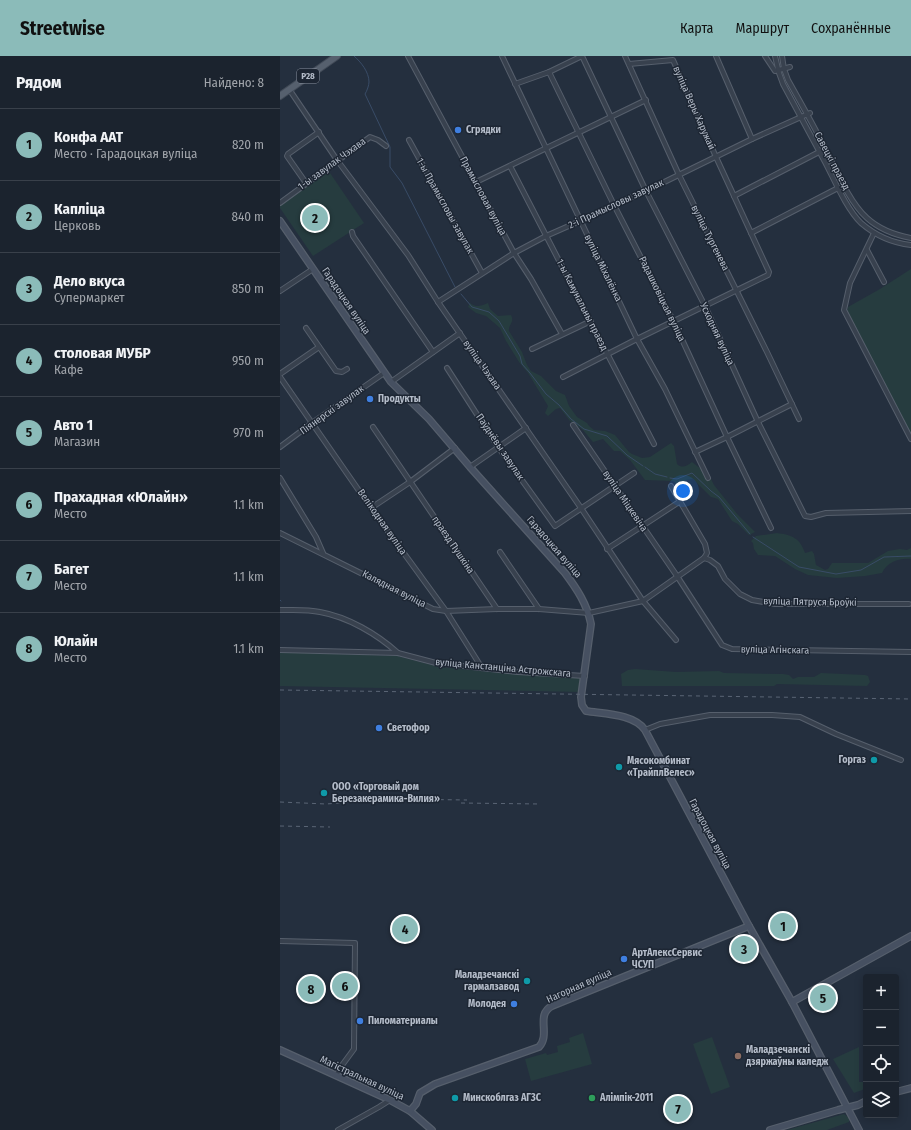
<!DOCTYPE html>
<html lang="ru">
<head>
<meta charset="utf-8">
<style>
  :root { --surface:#1b232e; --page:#242b36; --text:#f1f3f6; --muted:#a0a4aa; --line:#39404a; --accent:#8bbbb9 }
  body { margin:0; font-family:"Fira Sans Condensed",sans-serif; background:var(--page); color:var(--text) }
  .controls { position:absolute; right:12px; bottom:12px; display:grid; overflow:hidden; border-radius:4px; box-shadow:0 2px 10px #0003 }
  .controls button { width:36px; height:36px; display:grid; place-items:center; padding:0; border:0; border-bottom:1px solid var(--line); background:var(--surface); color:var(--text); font:20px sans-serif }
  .you { position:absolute; left:403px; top:435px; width:14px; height:14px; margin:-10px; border:3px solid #fff; border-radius:50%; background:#1a73e8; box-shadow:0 0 0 6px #1a73e833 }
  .badge { display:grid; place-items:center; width:26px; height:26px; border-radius:50%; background:var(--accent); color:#111; font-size:13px; font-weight:700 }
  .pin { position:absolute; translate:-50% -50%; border:2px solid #fff; box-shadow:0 1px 4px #0006 }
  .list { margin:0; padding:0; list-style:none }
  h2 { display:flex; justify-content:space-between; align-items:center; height:52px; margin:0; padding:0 16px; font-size:17px }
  h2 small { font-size:13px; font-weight:400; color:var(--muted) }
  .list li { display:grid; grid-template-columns:26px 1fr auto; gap:12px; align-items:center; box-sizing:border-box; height:72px; padding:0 16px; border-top:1px solid var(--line) }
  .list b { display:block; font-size:15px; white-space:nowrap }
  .list p { margin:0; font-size:13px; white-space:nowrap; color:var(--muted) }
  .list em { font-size:13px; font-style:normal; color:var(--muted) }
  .icon { flex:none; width:22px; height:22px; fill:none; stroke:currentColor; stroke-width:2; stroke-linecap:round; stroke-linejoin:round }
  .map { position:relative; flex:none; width:631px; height:1074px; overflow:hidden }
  header { display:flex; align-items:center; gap:24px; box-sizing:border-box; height:56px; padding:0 20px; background:var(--accent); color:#111 }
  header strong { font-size:19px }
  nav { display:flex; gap:22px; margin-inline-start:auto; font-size:14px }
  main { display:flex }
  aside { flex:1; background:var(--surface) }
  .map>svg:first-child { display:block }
</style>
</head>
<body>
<header>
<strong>Streetwise</strong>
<nav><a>Карта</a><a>Маршрут</a><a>Сохранённые</a></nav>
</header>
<main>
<aside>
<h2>Рядом<small>Найдено: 8</small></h2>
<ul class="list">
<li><span class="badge">1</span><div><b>Конфа ААТ</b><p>Место · Гарадоцкая вуліца</p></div><em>820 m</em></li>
<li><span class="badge">2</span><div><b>Капліца</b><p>Церковь</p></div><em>840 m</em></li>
<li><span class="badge">3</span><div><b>Дело вкуса</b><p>Супермаркет</p></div><em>850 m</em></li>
<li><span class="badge">4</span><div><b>столовая МУБР</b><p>Кафе</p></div><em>950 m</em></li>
<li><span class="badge">5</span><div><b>Авто 1</b><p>Магазин</p></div><em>970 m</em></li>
<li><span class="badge">6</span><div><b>Прахадная «Юлайн»</b><p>Место</p></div><em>1.1 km</em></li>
<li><span class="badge">7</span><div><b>Багет</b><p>Место</p></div><em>1.1 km</em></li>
<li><span class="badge">8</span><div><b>Юлайн</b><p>Место</p></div><em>1.1 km</em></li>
</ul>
</aside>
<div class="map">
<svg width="631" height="1074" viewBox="0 0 631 1074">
  <rect width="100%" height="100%" fill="#242f3e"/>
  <g fill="#263c3f">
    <path d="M48,114L84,167L33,200L0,152V149Z"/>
    <path d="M631,213V380L567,256L568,251L600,233Z"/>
    <path d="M190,247C197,252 200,250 208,247L210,253L218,260L231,259C235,266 228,269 229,275L242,296L247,309L251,315L261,320L276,335L285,339L289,350L297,361L307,367L309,370L314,374L325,375L335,379L349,396L352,398L362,402L370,401L391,387L394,390L397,408C402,413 407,410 412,406L429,419L434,429L458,459L475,476L469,479L458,468L452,465L438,443L431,441L413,423L406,424L402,429H398L393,425L365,424L350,404L340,395H334L323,383L313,386L303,374L290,365L280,352L276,353L268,360L265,357L268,350L248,317L239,306L226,285L220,272L206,260L196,257L188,251Z"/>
    <path d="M497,477C512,479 520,482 525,497L532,495L534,498L536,509L545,514L548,513L552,507H588L608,495L620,493L627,494L631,492V503C620,502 607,506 602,517L585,520L557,522L528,519L515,513L495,500L478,499L474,493L473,487L471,485L476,480Z"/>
    <path d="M0,596L117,600L160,611L210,616L304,622L302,636L0,630Z"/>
    <path d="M355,613L396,616L439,615L444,617L503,618L509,619L513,623L518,621H534L541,617L585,619L588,620L590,626L587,630L497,628L494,630H342L341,618L348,614Z"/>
    <path d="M303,977L312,1008L251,1025L245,1003L266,997L267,999L278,996L277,990L290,986L289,982Z"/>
    <path d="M432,981L450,1031L431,1038L413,988Z"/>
    <path d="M579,991V1026H583L585,1033L574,1037L553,1003Z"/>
    <path d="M564,1058L569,1062V1066L547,1074H507Z"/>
  </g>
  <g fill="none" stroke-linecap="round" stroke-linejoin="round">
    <g stroke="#394c67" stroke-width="1">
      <path d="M74,0C81,6 89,16 89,26C89,29 87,35 85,38L110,91V111L122,127L175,231"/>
      <path d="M181,238L192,251L209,256L219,265L240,300L242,308L250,317L266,338L279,349L291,363L304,373L327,380L347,399L363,410"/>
      <path d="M365,411L375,418L387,421"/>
      <path d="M390,422L397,423L412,417L431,435L439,441L470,478"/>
      <path d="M473,481L519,511L556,518L581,514L604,501L631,500"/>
      <path d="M0,544L1,545"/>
    </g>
    <g stroke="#565f6c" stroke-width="6">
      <g id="street">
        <path d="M128,0L234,197L251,223L282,278"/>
        <path d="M222,0L357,283L385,333L428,422"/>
        <path d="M302,0L366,135L425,250L478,366L525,460L531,461L546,457L631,455"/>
        <path d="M345,0L399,119L487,296L519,363"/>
        <path d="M436,0L472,83"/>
        <path d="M485,0L495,15L510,11"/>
        <path d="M495,0L499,17L503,28C517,54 531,80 545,106C555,125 566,152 581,167C596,180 612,187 631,189"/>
        <path d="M502,0L504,13L508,24C521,47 534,70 546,94C556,114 570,147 587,162C599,173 615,179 631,182"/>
        <path d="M269,16L334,149L394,266L447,381L491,472"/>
        <path d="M235,28L269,16L302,0"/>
        <path d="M9,33L57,104L128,199L158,246L301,452L363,545L396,584"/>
        <path d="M129,84L202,217"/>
        <path d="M230,110L374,388"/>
        <path d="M196,126L366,44"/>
        <path d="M26,127L7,100L8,98L39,76"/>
        <path d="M454,140L541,95"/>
        <path d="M0,147L90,81L98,84L106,90"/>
        <path d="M72,176L73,180L153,296"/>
        <path d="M471,177L558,132"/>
        <path d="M594,177L570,227L564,254L631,383"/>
        <path d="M587,194L604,226"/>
        <path d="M0,235L33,213"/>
        <path d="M158,246L234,197L266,180L300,165L334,149L366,135L472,83L530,57"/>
        <path d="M26,272L56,315L62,316L67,313"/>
        <path d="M252,293L311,265"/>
        <path d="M167,312L218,391L275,470L354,417"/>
        <path d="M0,318L39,291"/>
        <path d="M0,321L91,452L166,555L202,612"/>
        <path d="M283,321L357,283L488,219L489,216L436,101L393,4L349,8"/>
        <path d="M111,326L180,277"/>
        <path d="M293,369L397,520L442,589L452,593L631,596"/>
        <path d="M93,371L217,553"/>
        <path d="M0,391L32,367L104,317"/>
        <path d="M415,396L447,381L512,348"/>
        <path d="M190,411L246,372"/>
        <path d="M0,422L36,481L43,497"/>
        <path d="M391,430L425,488L427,497L424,502"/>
        <path d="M91,452L130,426L175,392"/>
        <path d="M0,477L153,553L166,555L217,553H259L309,557L363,545L424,502"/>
        <path d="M327,493L399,446"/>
        <path d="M220,496L259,553"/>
        <path d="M424,502L430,504L438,510L445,523L460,538L472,544L495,548H629"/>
        <path d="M0,554C13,554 27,553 40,556C68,561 97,578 118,597"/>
        <path d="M0,594L118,597L156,607L238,616L305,620"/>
        <path d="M365,674L380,668L430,659H492L520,661L556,678L621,704"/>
        <path d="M0,885L75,887L74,993L60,1012L56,1020"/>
        <path d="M58,1074L99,1051L110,1044"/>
      </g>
    </g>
    <g stroke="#565f6c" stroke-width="8">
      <g id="secondary">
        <path d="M0,165L111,326L149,363L190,411L285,517C297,533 307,548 311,568L301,641L302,649L306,655C325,658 354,658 365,674L469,870L512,946L579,1074"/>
        <path d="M512,946L631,880"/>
        <path d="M0,994L110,1044L130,1055L152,1074"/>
        <path d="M616,1036L631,1032"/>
        <path d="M130,1055L136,1048L140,1037L155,1028L259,991C271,978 255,959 272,950L469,870"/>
        <path d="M490,1074L558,1054L578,1049L586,1045"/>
      </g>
    </g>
    <g stroke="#414a57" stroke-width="8">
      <path id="primary" d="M0,40L57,0"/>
    </g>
    <use href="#street" stroke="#38414e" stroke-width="4"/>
    <use href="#secondary" stroke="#465061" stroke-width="5.5"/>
    <use href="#primary" stroke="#56606e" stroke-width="6"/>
    <g stroke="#5a6575" stroke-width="1" stroke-dasharray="4 4" stroke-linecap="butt">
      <path d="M0,634L631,643"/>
      <path d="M0,746L46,748L112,743L187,744"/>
      <path d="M181,747L260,748"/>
      <path d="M0,770L50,771"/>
    </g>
  </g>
  <g fill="#3f7fe0" stroke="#1d2633" stroke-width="1.5">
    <circle cx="178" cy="74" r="4"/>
    <circle cx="90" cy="343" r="4"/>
    <circle cx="99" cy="672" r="4"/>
    <circle cx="344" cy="903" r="4"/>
    <circle cx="234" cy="948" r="4"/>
    <circle cx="80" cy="965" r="4"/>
  </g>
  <g fill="#0f9aa8" stroke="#1d2633" stroke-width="1.5">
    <circle cx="594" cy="704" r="4"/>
    <circle cx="339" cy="711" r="4"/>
    <circle cx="44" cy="737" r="4"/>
    <circle cx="247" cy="925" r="4"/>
    <circle cx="175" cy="1042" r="4"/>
  </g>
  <circle fill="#8d6e63" stroke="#1d2633" stroke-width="1.5" cx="458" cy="1000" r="4"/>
  <circle fill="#2e9e5b" stroke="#1d2633" stroke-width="1.5" cx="312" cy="1042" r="4"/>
  <g text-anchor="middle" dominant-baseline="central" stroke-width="3" stroke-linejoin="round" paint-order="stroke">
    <rect fill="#1d2633" stroke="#878f9c" stroke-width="1" x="17" y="13" width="22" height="14" rx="3"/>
    <g font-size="9" font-weight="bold" fill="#b4bcc9">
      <text x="28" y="20">Р28</text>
    </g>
    <g font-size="10" fill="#b4bcc9" stroke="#1d2633">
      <text transform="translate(414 52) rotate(66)">вуліца Веры Харужай</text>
      <text transform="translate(552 105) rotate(62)">Савецкі праезд</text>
      <text transform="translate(52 108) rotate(-36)">1-ы завулак Чэхава</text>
      <text transform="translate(203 140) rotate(62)">Прамысловая вуліца</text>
      <text transform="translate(336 148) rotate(-25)">2-і Прамысловы завулак</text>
      <text transform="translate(165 150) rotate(61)">1-ы Прамысловы завулак</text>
      <text transform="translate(430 182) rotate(63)">вуліца Тургенева</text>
      <text transform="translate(323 212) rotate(64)">вуліца Міхалёнка</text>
      <text transform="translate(382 243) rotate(64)">Радашковіцкая вуліца</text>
      <text transform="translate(66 245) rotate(56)">Гарадоцкая вуліца</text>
      <text transform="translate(302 249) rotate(63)">1-ы Камунальны праезд</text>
      <text transform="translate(437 278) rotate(65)">Усходняя вуліца</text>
      <text transform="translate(202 309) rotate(55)">вуліца Чэхава</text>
      <text transform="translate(52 354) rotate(-36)">Піянерскі завулак</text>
      <text transform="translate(220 391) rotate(56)">Паўднёвы завулак</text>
      <text transform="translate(345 445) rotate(56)">вуліца Міцкевіча</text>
      <text transform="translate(102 466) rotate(55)">Велікодная вуліца</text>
      <text transform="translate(173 489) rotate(56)">праезд Пушкіна</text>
      <text transform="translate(274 491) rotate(49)">Гарадоцкая вуліца</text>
      <text transform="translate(114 533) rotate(27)">Калядная вуліца</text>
      <text transform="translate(530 546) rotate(1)">вуліца Пятруся Броўкі</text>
      <text transform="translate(495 594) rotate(1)">вуліца Агінскага</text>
      <text transform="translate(223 612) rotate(5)">вуліца Канстанціна Астрожскага</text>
      <text transform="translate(430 778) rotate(62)">Гарадоцкая вуліца</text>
      <text transform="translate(299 930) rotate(-24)">Нагорная вуліца</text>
      <text transform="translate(82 1022) rotate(25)">Магістральная вуліца</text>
    </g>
    <g font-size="10" font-weight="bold" fill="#b4bcc9" stroke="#1d2633" text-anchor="start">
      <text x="186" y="74">Сгрядки</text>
      <text x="98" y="343">Продукты</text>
      <text x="107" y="672">Светофор</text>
      <text x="586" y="704" text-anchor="end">Горгаз</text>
      <text x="347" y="705">Мясокомбинат<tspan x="347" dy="12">«ТрайплВелес»</tspan></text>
      <text x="52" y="731">ООО «Торговый дом<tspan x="52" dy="12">Березакерамика-Вилия»</tspan></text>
      <text x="352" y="897">АртАлексСервис<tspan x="352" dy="12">ЧСУП</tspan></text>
      <text x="239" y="919" text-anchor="end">Маладзечанскі<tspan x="239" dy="12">гармалзавод</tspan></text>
      <text x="226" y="948" text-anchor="end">Молодея</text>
      <text x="88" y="965">Пиломатериалы</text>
      <text x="466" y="994">Маладзечанскі<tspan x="466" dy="12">дзяржаўны каледж</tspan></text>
      <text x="183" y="1042">Минскоблгаз АГЗС</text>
      <text x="320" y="1042">Алімпік-2011</text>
    </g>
  </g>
</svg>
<div class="controls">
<button>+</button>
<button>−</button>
<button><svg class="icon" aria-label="locate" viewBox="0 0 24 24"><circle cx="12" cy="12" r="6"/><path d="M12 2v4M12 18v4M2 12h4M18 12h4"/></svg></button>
<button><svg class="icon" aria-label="layers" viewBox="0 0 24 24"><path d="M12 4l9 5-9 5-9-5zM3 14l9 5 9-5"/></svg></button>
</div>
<div class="you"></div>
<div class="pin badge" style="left:503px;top:870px">1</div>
<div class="pin badge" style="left:35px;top:162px">2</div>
<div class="pin badge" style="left:464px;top:893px">3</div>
<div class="pin badge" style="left:125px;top:873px">4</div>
<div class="pin badge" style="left:543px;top:942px">5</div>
<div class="pin badge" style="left:65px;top:930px">6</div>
<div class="pin badge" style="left:398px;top:1053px">7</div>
<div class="pin badge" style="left:31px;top:933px">8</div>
</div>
</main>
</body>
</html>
